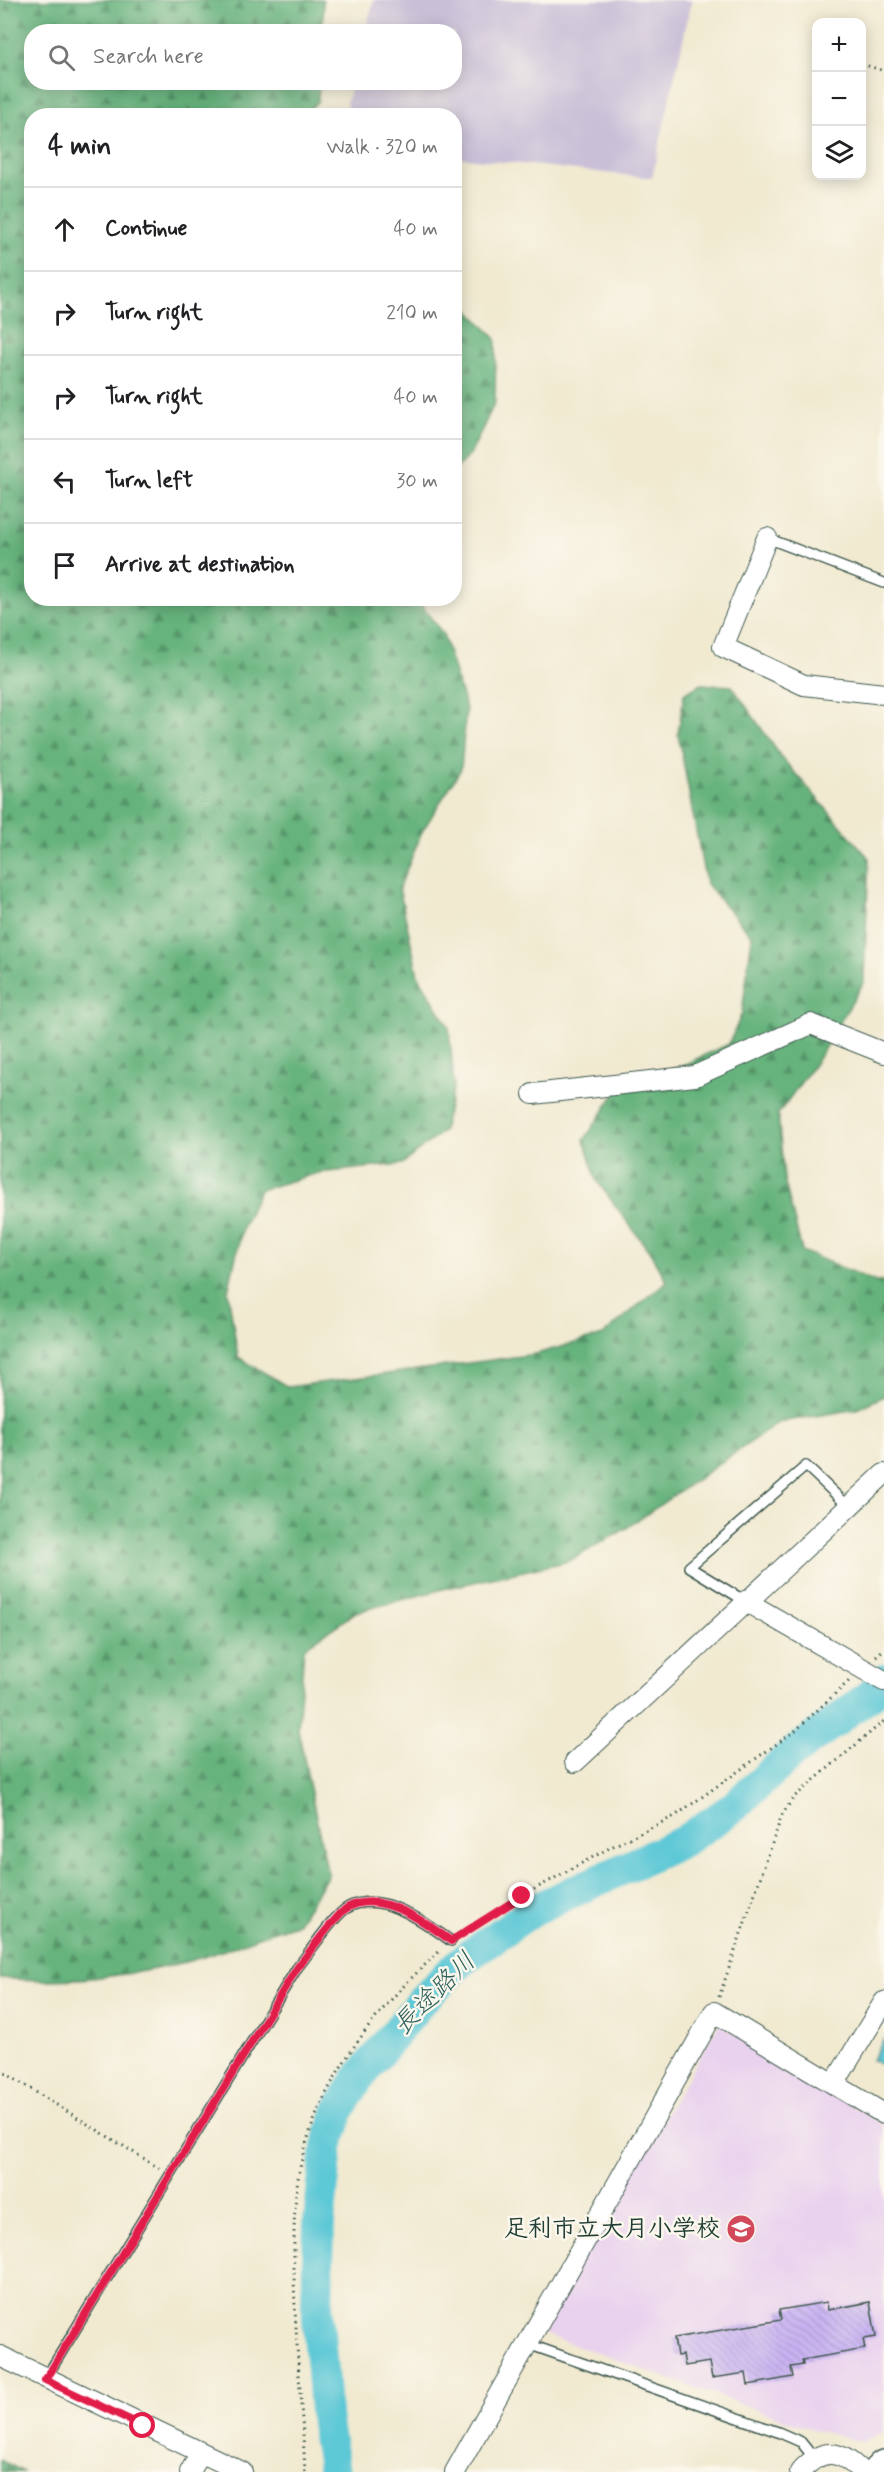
<!DOCTYPE html>
<html lang="en">
<head>
<meta charset="utf-8">
<style>
  :root { --surface:#fff; --page:#f2f2f2; --text:#202124; --muted:#757577; --line:#e0e0e0 }
  body { margin:0; font-family:Mynerve,"Klee One",sans-serif; background:var(--page); color:var(--text) }
  .controls { position:absolute; right:18px; top:18px; display:grid; overflow:hidden; border-radius:12px; box-shadow:0 3px 15px #0003 }
  .controls button { width:54px; height:54px; display:grid; place-items:center; padding:0; border:0; border-bottom:2px solid var(--line); background:var(--surface); color:var(--text); font:30px sans-serif }
  .stop { position:absolute; width:18px; height:18px; margin:-14px; border:4px solid #e11d48; border-radius:50%; background:#fff }
  .stop.end { background:#e11d48; border-color:#fff; box-shadow:0 2px 6px #0008 }
  .list { margin:0; padding:0; list-style:none }
  h2 { display:flex; justify-content:space-between; align-items:center; height:78px; margin:0; padding:0 24px; font-size:26px }
  h2 small { font-size:20px; font-weight:400; color:var(--muted) }
  .list li { display:grid; grid-template-columns:39px 1fr auto; gap:18px; align-items:center; box-sizing:border-box; height:84px; padding:0 24px; border-top:2px solid var(--line) }
  .list b { display:block; font-size:22px; white-space:nowrap }
  .list em { font-size:20px; font-style:normal; color:var(--muted) }
  .icon { flex:none; width:33px; height:33px; fill:none; stroke:currentColor; stroke-width:2; stroke-linecap:round; stroke-linejoin:round }
  .map { position:relative; flex:none; width:884px; height:2472px; overflow:hidden }
  .search { position:absolute; background:var(--surface); box-shadow:0 3px 15px #0003; left:24px; top:24px; width:438px; height:66px; display:flex; align-items:center; gap:15px; box-sizing:border-box; padding:0 21px; border-radius:24px; color:var(--muted); font-size:22px }
  .panel { position:absolute; background:var(--surface); box-shadow:0 3px 15px #0003; left:24px; top:108px; width:438px; height:498px; border-radius:24px }
  .map>svg:first-child { display:block }
</style>
</head>
<body>
<div class="map">
<svg width="884" height="2472" viewBox="0 0 884 2472">
  <defs>
    <pattern id="forest-firs" width="22" height="20" patternUnits="userSpaceOnUse" patternTransform="scale(1.5)"><rect width="22" height="20" fill="#66b37d"/><path d="M5 1l3.5 6h-7zM16 11l3.5 6h-7z" fill="#539367"/></pattern>
    <pattern id="water-waves" width="16" height="10" patternUnits="userSpaceOnUse" patternTransform="scale(1.5)"><rect width="16" height="10" fill="#5dc8d6"/><path d="M0 5q4-4 8 0t8 0" fill="none" stroke="#4ca4ae"/></pattern>
    <pattern id="building-back-hatch" width="6" height="6" patternUnits="userSpaceOnUse" patternTransform="scale(1.5)"><rect width="6" height="6" fill="#cbb4f4"/><path d="M-1 5l2 2M0 0l6 6M5-1l2 2" fill="none" stroke="#a494c6"/></pattern>
  </defs>
  <rect width="100%" height="100%" fill="#fbf7ec"/>
  <filter id="ink" filterUnits="userSpaceOnUse"><feTurbulence type="fractalNoise" baseFrequency=".0167" numOctaves="2"/><feDisplacementMap in="SourceGraphic" scale="12" xChannelSelector="R" yChannelSelector="G"/><feConvolveMatrix kernelMatrix="1 2 1 2 8 2 1 2 1" color-interpolation-filters="sRGB"/></filter>
  <filter id="wash" filterUnits="userSpaceOnUse"><feTurbulence type="fractalNoise" baseFrequency=".008" numOctaves="4" result="noise"/><feDisplacementMap in="SourceGraphic" scale="24" xChannelSelector="R" yChannelSelector="G"/><feGaussianBlur stdDeviation="1.35" result="paint"/><feColorMatrix in="noise" values="0 0 0 0 0 0 0 0 0 0 0 0 0 0 0 0 0 1.4 0 .05"/><feComposite in="paint" operator="in"/></filter>
  <g filter="url(#wash)">
    <rect width="100%" height="100%" fill="#f1ead1"/>
    <path fill="#e9d2ee" d="M719,2024L884,2125V2431L864,2442L811,2429L538,2332Z"/>
    <path fill="#c9bfd7" d="M374,0H692L652,178L455,157L454,116L349,115L346,103L352,83L454,82V32L365,31Z"/>
    <g fill="url(#forest-firs)" stroke="#427858" stroke-width="1.5">
      <path d="M0,0H323V31L32,32V82L319,83L318,101L304,115L32,116V598L417,599L443,634L466,709L461,769L423,830L399,888L418,975L449,1027L454,1086L443,1131L402,1164L318,1173L260,1190L243,1226L228,1291L238,1357L288,1387L536,1354L603,1335L667,1281L649,1251L597,1181L584,1140L619,1088L679,1067L729,1044L742,1013L752,936L706,884L678,734L684,694L701,684L732,686L782,758L869,858L864,982L818,1059L778,1114L784,1179L802,1251L876,1282L884,1281V1396L857,1409L780,1422L625,1529L569,1561L447,1588L356,1612L304,1648L298,1729L328,1875L297,1924C266,1932 239,1946 210,1955C141,1976 72,1984 0,1978Z"/>
      <path d="M455,299L462,303L496,339L495,402L471,453L455,470Z"/>
      <path d="M0,2459L23,2472H0Z"/>
    </g>
    <path fill="url(#water-waves)" stroke="#3e8285" stroke-width="1.5" d="M884,2039V2067L872,2060Z"/>
    <g fill="none" stroke-linecap="round" stroke-linejoin="round">
      <path stroke="#5dc8d6" stroke-width="32" d="M334,2472L326,2423L317,2306L319,2223L327,2147L339,2110L357,2080L422,2000L464,1959L533,1910L684,1841L731,1809L793,1753L869,1696L884,1680"/>
    </g>
    <g id="blocks">
      <path fill="url(#building-back-hatch)" d="M827,2302L828,2310L870,2302L876,2337L863,2339L865,2349L802,2360L803,2365L791,2367L793,2377L748,2385L746,2373L712,2378L709,2362L685,2366L683,2355L677,2356L674,2338L781,2320L779,2310Z"/>
    </g>
  </g>
  <g filter="url(#ink)">
    <use href="#blocks" fill-opacity="0" stroke="#3e574c" stroke-width="1.5"/>
    <g fill="none" stroke-linecap="round" stroke-linejoin="round">
      <g stroke="#3e574c" stroke-width="12">
        <g id="lane">
          <path d="M767,538L884,583"/>
          <path d="M745,1601L689,1567L806,1466L848,1506"/>
          <path d="M528,2344L778,2432L801,2442L813,2457"/>
          <path d="M45,2379L297,1968C307,1956 335,1914 347,1908C380,1889 425,1922 451,1941"/>
        </g>
      </g>
      <g stroke="#3e574c" stroke-width="22">
        <g id="street">
          <path d="M767,538L723,647L804,685L884,694"/>
          <path d="M533,1094L695,1076L811,1024L884,1053"/>
          <path d="M745,1601L884,1681"/>
          <path d="M575,1762L884,1474"/>
          <path d="M834,2084L884,2002"/>
          <path d="M0,2356L242,2472"/>
          <path d="M190,2472L200,2454"/>
          <path d="M455,2472L714,2012L884,2114"/>
          <path d="M800,2472C822,2447 839,2449 862,2472"/>
        </g>
      </g>
      <g stroke="#3e574c" stroke-width="36">
        <path id="highway" d="M879,2472L884,2467"/>
      </g>
      <g stroke="#3e574c" stroke-width="3" stroke-dasharray="1.5 4.5" stroke-linecap="butt">
        <path d="M862,64L884,71"/>
        <path d="M876,1656L884,1649"/>
        <path d="M462,1933L522,1896L613,1846L675,1816L795,1731L849,1681"/>
        <path d="M719,1997L782,1815L794,1797L884,1721"/>
        <path d="M0,2070L159,2168"/>
        <path d="M305,2472C302,2405 295,2339 294,2272C294,2240 293,2205 299,2173C315,2085 376,2008 441,1950"/>
      </g>
      <use href="#lane" stroke="#fff" stroke-width="9"/>
      <use href="#street" stroke="#fff" stroke-width="20"/>
      <use href="#highway" stroke="#fff" stroke-width="33"/>
    </g>
  </g>
  <g fill="none" stroke-linecap="round" stroke-linejoin="round" filter="url(#ink)">
    <path stroke="#e11d48" stroke-width="8" d="M143,2426L45,2380L297,1968C307,1956 336,1914 347,1908C380,1889 425,1922 451,1941L522,1896"/>
  </g>
  <defs>
    <g id="school-disc" transform="scale(1.5)"><circle r="9.5" fill="#d1495b" stroke="#fbf7ec"/><path d="M0-5L7-2L0 1L-7-2ZM-4 1L0 2.5L4 1V4Q0 6-4 4Z" fill="#fff"/></g>
  </defs>
  <g fill-rule="evenodd">
    <use href="#school-disc" x="741" y="2229"/>
  </g>
  <g text-anchor="middle" dominant-baseline="central" stroke-width="5" stroke-linejoin="round" paint-order="stroke">
    <g font-size="24" font-weight="bold" fill="#1f3d34" stroke="#fbf7ec" text-anchor="end">
      <text x="720" y="2229">足利市立大月小学校</text>
    </g>
    <g font-size="26" font-style="italic" fill="#2e605c" stroke="#fbf7ec">
      <text transform="translate(435 1994) rotate(-45)">長途路川</text>
    </g>
  </g>
</svg>
<div class="controls">
<button>+</button>
<button>−</button>
<button><svg class="icon" aria-label="layers" viewBox="0 0 24 24"><path d="M12 4l9 5-9 5-9-5zM3 14l9 5 9-5"/></svg></button>
</div>
<div class="stop" style="left:143px;top:2426px"></div>
<div class="stop end" style="left:522px;top:1896px"></div>
<div class="search"><svg class="icon" aria-label="search" viewBox="0 0 24 24"><circle cx="10" cy="10" r="6"/><path d="M15 15l6 6"/></svg>Search here</div>
<section class="panel">
<h2>4 min<small>Walk · 320 m</small></h2>
<ul class="list">
<li><svg class="icon" aria-label="ahead" viewBox="0 0 24 24"><path d="M12 20V5M6 11l6-6 6 6"/></svg><div><b>Continue</b></div><em>40 m</em></li>
<li><svg class="icon" aria-label="right" viewBox="0 0 24 24"><path d="M7 20v-9h11M14 6l5 5-5 5"/></svg><div><b>Turn right</b></div><em>210 m</em></li>
<li><svg class="icon" aria-label="right" viewBox="0 0 24 24"><path d="M7 20v-9h11M14 6l5 5-5 5"/></svg><div><b>Turn right</b></div><em>40 m</em></li>
<li><svg class="icon" aria-label="left" viewBox="0 0 24 24"><path d="M17 20v-9H6M10 6l-5 5 5 5"/></svg><div><b>Turn left</b></div><em>30 m</em></li>
<li><svg class="icon" aria-label="arrive" viewBox="0 0 24 24"><path d="M6 21V4h12l-3 4 3 4H6"/></svg><div><b>Arrive at destination</b></div></li>
</ul>
</section>
</div>
</body>
</html>
